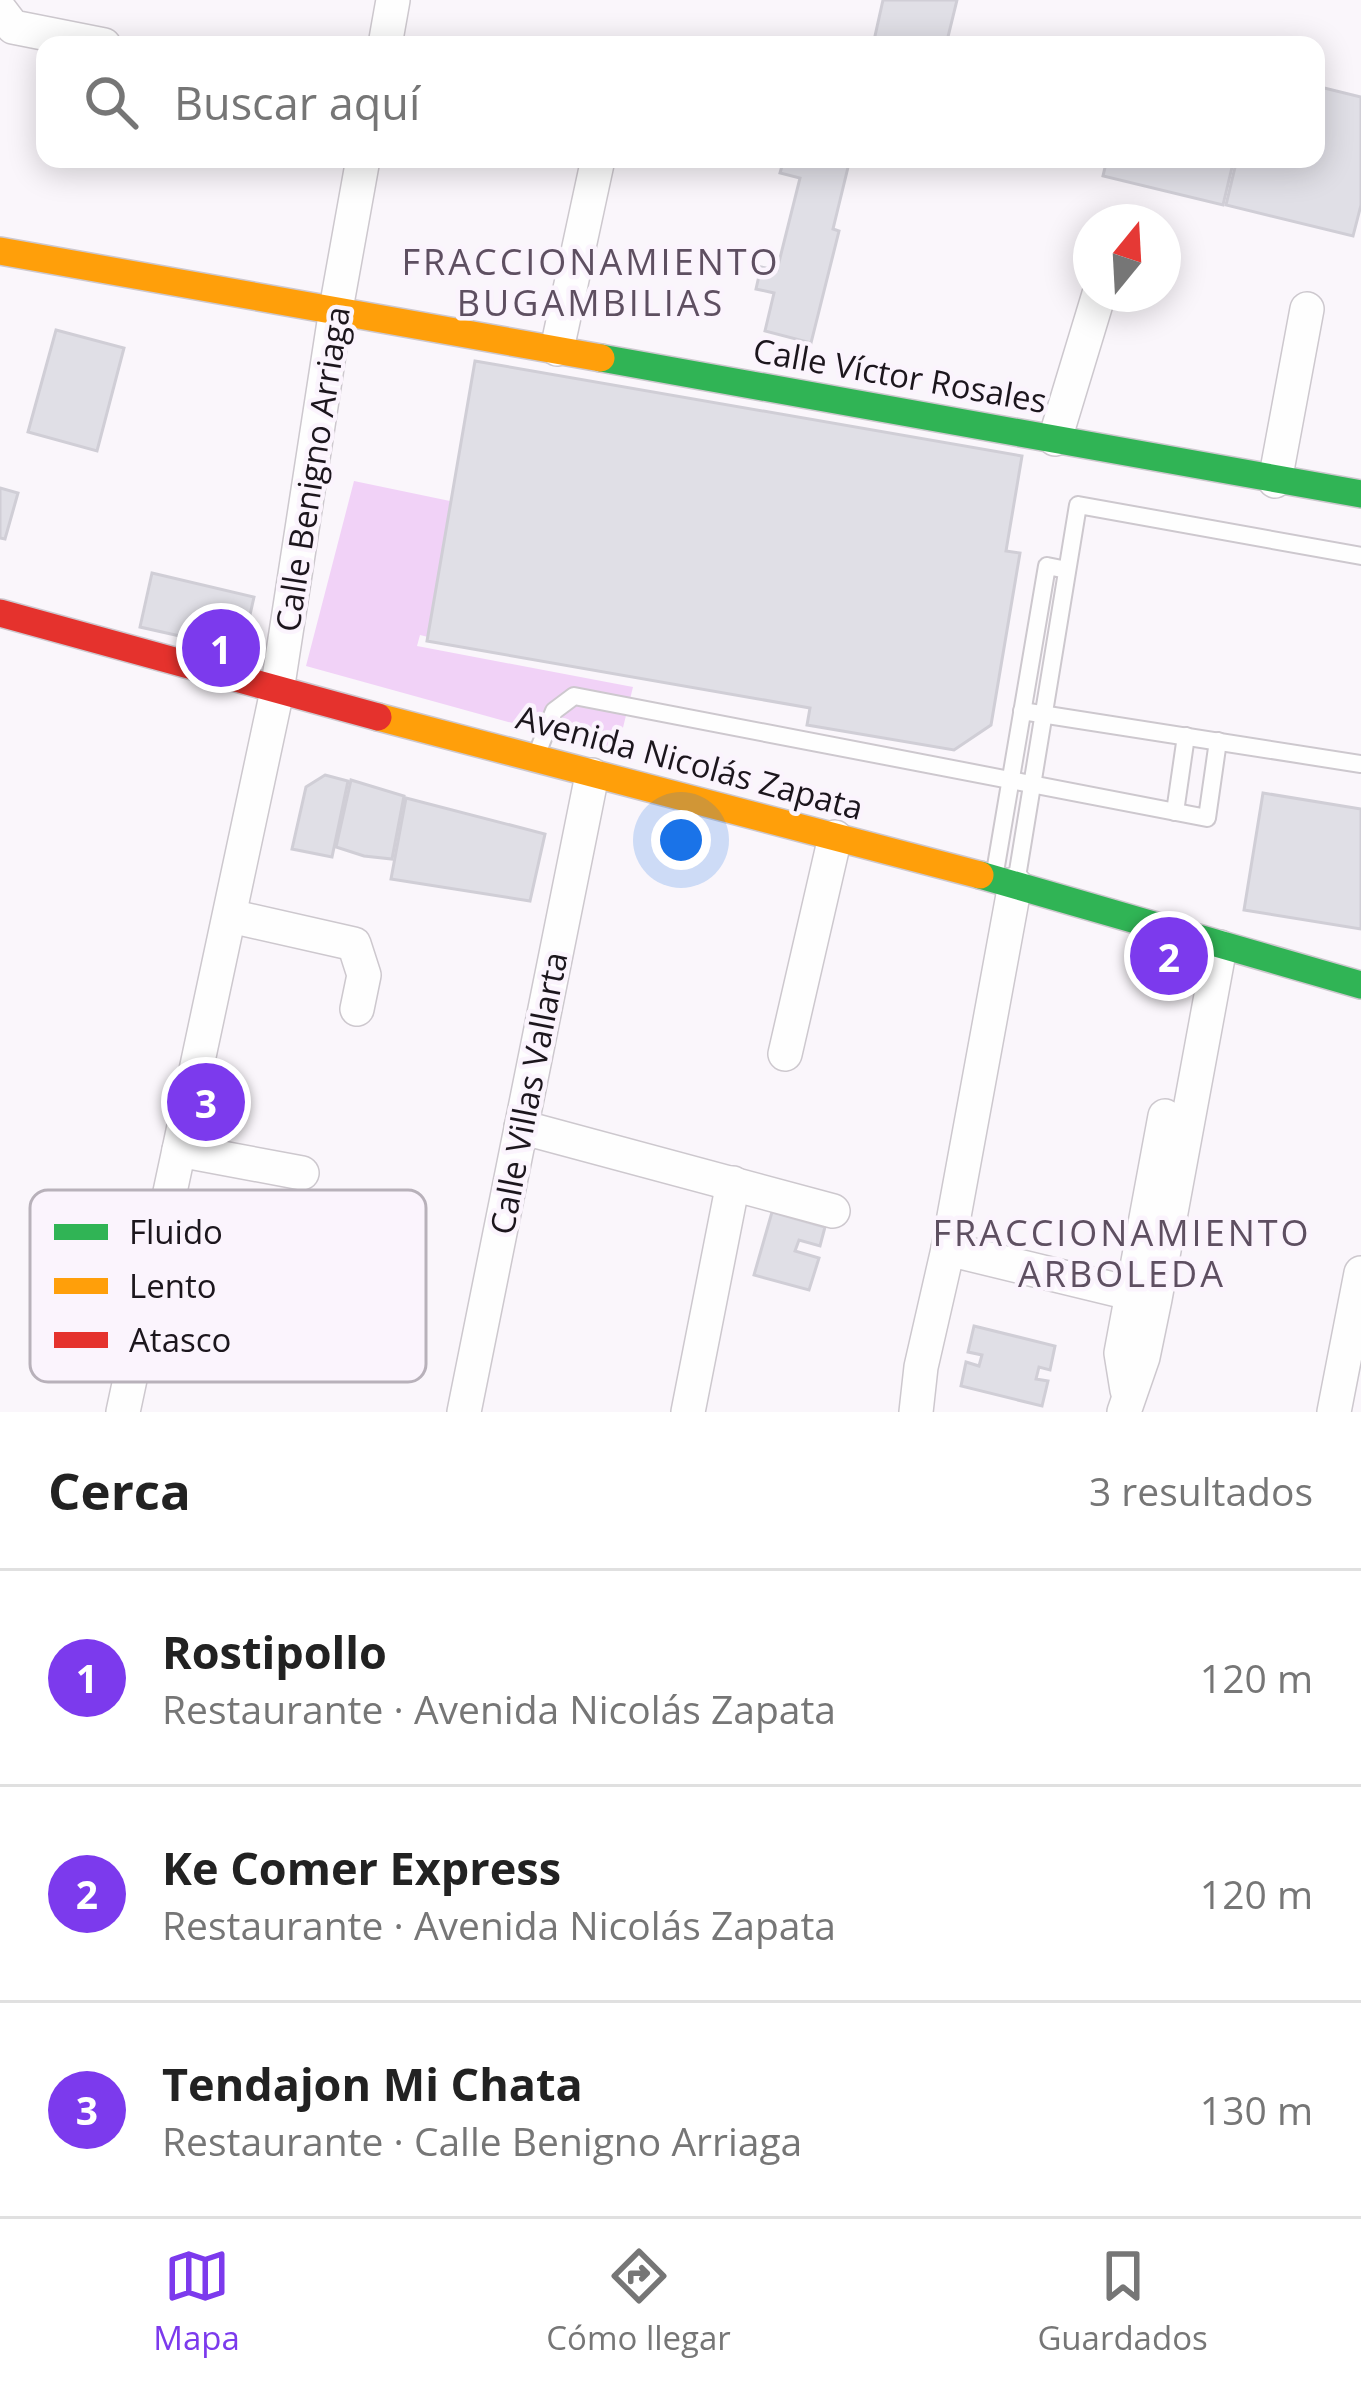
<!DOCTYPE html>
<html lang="es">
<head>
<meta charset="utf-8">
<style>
  :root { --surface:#fff; --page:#f6f6f6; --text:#222; --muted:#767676; --line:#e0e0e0; --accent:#7c3aed }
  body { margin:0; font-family:"Open Sans",sans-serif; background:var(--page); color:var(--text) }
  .compass { position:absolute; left:1073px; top:204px; width:108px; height:108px; border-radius:50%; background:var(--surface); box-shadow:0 6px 30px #0003; rotate:18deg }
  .you { position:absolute; left:681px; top:840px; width:42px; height:42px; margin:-30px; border:9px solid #fff; border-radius:50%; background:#1a73e8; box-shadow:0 0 0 18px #1a73e833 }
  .badge { display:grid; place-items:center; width:78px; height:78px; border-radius:50%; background:var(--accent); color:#fff; font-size:39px; font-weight:700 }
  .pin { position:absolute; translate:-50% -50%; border:6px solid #fff; box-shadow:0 3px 12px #0006 }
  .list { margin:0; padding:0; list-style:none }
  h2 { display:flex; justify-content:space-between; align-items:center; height:156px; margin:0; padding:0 48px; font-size:51px }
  h2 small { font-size:39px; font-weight:400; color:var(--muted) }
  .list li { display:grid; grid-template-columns:78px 1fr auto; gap:36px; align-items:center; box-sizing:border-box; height:216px; padding:0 48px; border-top:3px solid var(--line) }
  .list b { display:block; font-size:45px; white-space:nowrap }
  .list p { margin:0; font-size:39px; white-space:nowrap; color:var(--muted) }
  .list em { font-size:39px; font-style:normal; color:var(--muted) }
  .icon { flex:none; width:66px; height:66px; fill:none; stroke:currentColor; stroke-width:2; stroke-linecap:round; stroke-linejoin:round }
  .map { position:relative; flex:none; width:1361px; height:1412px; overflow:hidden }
  .search { position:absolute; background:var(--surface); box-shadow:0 6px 30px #0003; left:36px; right:36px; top:36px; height:132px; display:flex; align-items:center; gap:30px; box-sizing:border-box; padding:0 42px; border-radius:24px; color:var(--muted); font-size:45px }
  .sheet { height:804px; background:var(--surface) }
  nav { display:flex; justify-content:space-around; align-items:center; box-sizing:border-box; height:168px; border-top:3px solid var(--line); background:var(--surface); font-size:33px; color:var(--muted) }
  nav a { display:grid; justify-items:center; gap:6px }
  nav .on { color:var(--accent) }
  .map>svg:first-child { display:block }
</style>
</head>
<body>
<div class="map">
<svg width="1361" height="1412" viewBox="0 0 1361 1412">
  <rect width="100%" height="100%" fill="#faf6fb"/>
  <path fill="#f1d2f7" d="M354,481L450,501L428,637L420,635L417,646L633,687L617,752L306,666Z"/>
  <g fill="#e0dfe6" stroke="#d0ced6" stroke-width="3">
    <path d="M883,0H957L946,45H873Z"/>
    <path d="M1316,86L1361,97V205L1353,236L1226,205L1237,159H1316Z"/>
    <path d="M784,159H850L833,229L839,231L811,343L765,331L774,293L756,289L761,267L777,270L800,178L780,173Z"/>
    <path d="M1107,159H1234L1223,205L1103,176Z"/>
    <path d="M56,330L124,348L97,451L28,432Z"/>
    <path d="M475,361L1022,456L1006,551L1020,553L991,725L954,750L807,725L810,708L427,641Z"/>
    <path d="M0,488L18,493L5,539L0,538Z"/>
    <path d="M152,573L254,597L242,650L140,627Z"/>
    <path d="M325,775L348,781L332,857L292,849L306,787Z"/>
    <path d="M351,780L404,796L392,859L364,856L336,847Z"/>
    <path d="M1263,793L1361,809V929L1244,910Z"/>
    <path d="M406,798L545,834L530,901L391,879Z"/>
    <path d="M772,1212L825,1227L820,1246L799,1240L795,1251L819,1258L809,1290L754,1275Z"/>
    <path d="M974,1326L1055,1346L1050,1370L1039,1367L1036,1379L1048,1381L1042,1406L961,1386L966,1362L979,1366L982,1355L968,1352Z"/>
  </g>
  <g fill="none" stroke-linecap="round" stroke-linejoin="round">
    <g stroke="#cdc8ce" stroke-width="20">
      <g id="lane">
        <path d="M1022,711L1361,764"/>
        <path d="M536,756L554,711L574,696L1207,818L1218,741"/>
        <path d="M1175,812L1186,736"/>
        <path d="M995,872L1047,566L1067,570"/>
        <path d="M1017,877L1078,505L1361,556"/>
      </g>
    </g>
    <g stroke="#cdc8ce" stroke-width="36">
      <g id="street">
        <path d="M0,10L13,27L104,45"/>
        <path d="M385,45L393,0"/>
        <path d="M557,349L598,159"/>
        <path d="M1055,439L1099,294"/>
        <path d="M1275,481L1307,309"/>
        <path d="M230,916L354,944L364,975L357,1009"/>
        <path d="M785,1054L835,837"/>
        <path d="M521,1127L833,1211"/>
        <path d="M179,1150L302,1173"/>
        <path d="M948,1249L1150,1298"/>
        <path d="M154,1268L241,1288H265L296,1270"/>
        <path d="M1127,1390L1121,1353L1165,1116"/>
        <path d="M123,1412L277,691L336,309L363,159"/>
        <path d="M464,1412L592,775"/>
        <path d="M688,1412L733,1183"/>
        <path d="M916,1412L921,1367L948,1249L1015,884"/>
        <path d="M1124,1412L1143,1357L1155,1299L1220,947"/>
        <path d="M1334,1412L1361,1273"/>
      </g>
    </g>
    <g stroke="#cdc8ce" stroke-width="30">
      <g id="fast">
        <path d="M601,358L1361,494"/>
        <path d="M980,875L1361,985"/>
      </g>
    </g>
    <g stroke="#cdc8ce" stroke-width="30">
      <g id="slow">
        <path d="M0,251L601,358"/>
        <path d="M378,717L980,875"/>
      </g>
    </g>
    <g stroke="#cdc8ce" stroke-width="30">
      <path id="jam" d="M0,613L378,717"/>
    </g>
    <use href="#lane" stroke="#fefefe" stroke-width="16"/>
    <use href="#street" stroke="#fefefe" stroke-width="33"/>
    <use href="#fast" stroke="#30b455" stroke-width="27"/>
    <use href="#slow" stroke="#ff9f0a" stroke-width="27"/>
    <use href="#jam" stroke="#e5322d" stroke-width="27"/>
  </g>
  <g text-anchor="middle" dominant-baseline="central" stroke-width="9" stroke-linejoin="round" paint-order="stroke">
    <g font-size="33" fill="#1c161d" stroke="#fbf4fd">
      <text transform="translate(900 375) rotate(10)">Calle Víctor Rosales</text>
      <text transform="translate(312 469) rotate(-81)">Calle Benigno Arriaga</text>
      <text transform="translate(690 762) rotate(15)">Avenida Nicolás Zapata</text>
      <text transform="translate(528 1093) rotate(-79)">Calle Villas Vallarta</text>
    </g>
    <g font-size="36" letter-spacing="3" fill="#5e4f61" stroke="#fbf4fd">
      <text x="591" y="261">FRACCIONAMIENTO<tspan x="591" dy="41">BUGAMBILIAS</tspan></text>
      <text x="1122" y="1232">FRACCIONAMIENTO<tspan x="1122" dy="41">ARBOLEDA</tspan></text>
    </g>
  </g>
  <rect x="30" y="1190" width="396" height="192" rx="18" fill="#fbf4fd" stroke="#b8b1ba" stroke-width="3"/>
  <rect x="54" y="1224" width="54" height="16" fill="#30b455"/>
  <rect x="54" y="1278" width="54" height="16" fill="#ff9f0a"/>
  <rect x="54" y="1332" width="54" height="16" fill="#e5322d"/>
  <g font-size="33" fill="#1c161d">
    <text x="129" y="1244">Fluido</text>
    <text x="129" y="1298">Lento</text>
    <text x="129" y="1352">Atasco</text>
  </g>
</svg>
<svg class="compass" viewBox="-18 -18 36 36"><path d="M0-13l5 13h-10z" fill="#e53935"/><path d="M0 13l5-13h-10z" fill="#767676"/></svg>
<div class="you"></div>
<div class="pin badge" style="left:221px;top:648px">1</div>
<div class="pin badge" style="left:1169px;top:956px">2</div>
<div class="pin badge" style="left:206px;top:1102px">3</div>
<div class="search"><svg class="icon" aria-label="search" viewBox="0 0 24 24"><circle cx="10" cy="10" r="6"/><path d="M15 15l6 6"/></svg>Buscar aquí</div>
</div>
<section class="sheet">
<h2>Cerca<small>3 resultados</small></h2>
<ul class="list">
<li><span class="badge">1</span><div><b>Rostipollo</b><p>Restaurante · Avenida Nicolás Zapata</p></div><em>120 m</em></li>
<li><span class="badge">2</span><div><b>Ke Comer Express</b><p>Restaurante · Avenida Nicolás Zapata</p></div><em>120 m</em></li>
<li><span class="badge">3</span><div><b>Tendajon Mi Chata</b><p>Restaurante · Calle Benigno Arriaga</p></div><em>130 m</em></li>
</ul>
</section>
<nav>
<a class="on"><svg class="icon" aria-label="map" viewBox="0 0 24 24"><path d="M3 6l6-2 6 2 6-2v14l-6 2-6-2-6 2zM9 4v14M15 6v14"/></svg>Mapa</a>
<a><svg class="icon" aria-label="directions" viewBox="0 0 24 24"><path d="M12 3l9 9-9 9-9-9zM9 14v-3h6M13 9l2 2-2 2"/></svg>Cómo llegar</a>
<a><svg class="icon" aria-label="saved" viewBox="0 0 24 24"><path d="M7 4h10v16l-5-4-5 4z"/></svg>Guardados</a>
</nav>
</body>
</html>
